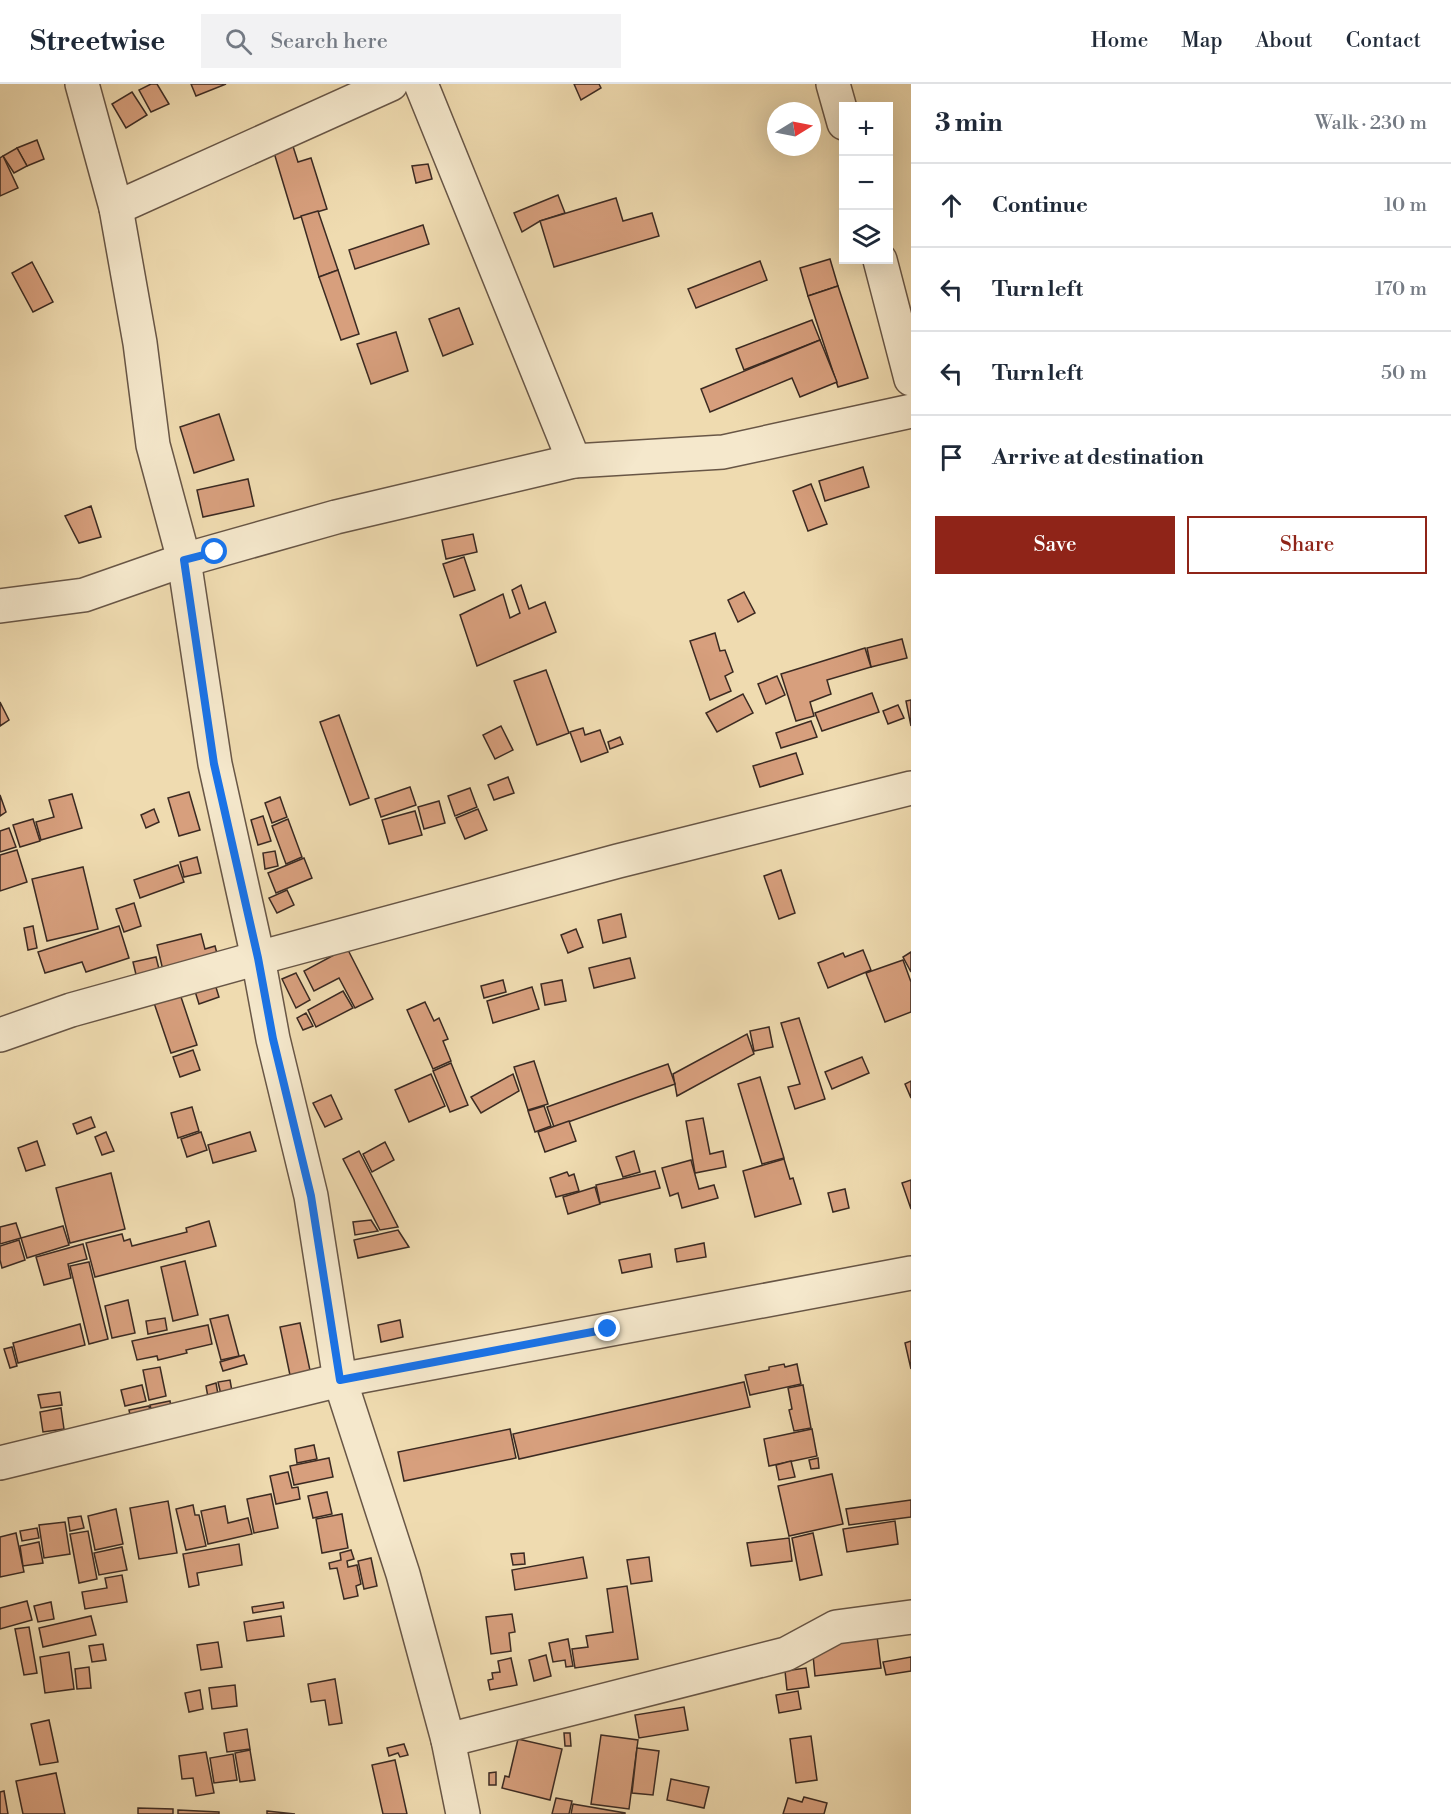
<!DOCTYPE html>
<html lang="en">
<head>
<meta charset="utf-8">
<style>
  :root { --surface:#fff; --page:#f2f2f3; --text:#1f2937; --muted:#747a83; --line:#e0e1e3; --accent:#8f2418 }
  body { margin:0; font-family:"Libre Bodoni",serif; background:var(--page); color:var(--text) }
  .controls { position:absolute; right:18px; top:18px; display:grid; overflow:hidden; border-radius:0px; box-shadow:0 6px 24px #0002 }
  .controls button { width:54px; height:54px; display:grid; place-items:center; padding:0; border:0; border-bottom:2px solid var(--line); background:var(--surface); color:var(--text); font:30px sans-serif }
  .compass { position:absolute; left:767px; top:18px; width:54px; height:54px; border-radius:50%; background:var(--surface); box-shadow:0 6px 24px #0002; rotate:80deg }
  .stop { position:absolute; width:18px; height:18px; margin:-14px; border:4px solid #1a73e8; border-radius:50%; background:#fff }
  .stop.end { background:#1a73e8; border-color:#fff; box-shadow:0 2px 6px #0008 }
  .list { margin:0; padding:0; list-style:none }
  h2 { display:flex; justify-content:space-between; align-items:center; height:78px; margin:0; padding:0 24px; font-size:26px }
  h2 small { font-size:20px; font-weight:400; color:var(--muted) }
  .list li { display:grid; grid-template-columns:39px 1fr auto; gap:18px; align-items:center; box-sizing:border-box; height:84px; padding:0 24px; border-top:2px solid var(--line) }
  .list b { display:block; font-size:22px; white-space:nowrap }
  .list em { font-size:20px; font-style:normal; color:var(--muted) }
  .actions { display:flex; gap:12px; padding:18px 24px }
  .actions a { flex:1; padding:14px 0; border:2px solid var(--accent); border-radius:0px; text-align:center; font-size:21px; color:var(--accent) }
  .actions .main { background:var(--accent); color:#fff }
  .icon { flex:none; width:33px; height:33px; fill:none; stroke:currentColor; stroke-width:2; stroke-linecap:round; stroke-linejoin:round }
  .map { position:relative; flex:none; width:911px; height:1730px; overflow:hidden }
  header { display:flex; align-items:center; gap:36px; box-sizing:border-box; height:84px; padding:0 30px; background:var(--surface); border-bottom:2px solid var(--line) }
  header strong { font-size:28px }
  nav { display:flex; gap:33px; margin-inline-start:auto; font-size:21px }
  .search { width:420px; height:54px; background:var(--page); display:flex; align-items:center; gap:15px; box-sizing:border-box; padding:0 21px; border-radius:0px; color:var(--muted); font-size:22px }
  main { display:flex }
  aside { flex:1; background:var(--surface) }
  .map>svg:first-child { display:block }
</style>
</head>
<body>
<header>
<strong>Streetwise</strong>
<div class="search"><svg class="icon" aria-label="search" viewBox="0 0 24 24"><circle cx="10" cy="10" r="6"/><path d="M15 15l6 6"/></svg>Search here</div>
<nav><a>Home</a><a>Map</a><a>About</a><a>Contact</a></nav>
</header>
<main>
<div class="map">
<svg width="911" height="1730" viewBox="0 0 911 1730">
  <rect width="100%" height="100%" fill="#efdbb0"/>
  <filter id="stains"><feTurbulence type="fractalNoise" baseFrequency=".00333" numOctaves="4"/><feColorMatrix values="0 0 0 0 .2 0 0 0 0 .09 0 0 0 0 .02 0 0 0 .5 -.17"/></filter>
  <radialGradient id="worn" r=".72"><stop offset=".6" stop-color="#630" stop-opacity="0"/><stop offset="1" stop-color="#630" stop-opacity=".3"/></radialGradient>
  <g fill="#d79f7d" stroke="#3b2a22" stroke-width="1.5">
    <path d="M151,0H157L169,20L151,28L139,6Z"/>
    <path d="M191,0H226L196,12Z"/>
    <path d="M574,0H599L601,4L581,16Z"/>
    <path d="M132,8L147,31L126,44L112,20Z"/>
    <path d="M37,56L44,75L27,82L17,64Z"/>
    <path d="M291,56L298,78L311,74L327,125L294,135L272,62Z"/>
    <path d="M17,64L27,82L14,89L3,72Z"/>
    <path d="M3,72L18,104L0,112V74Z"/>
    <path d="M428,80L432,95L416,99L412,82Z"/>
    <path d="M558,111L565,129L540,137L522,148L514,129Z"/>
    <path d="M616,114L623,137L652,129L659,152L554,183L540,137Z"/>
    <path d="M318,127L338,186L319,193L301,132Z"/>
    <path d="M423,141L429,160L355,185L349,166Z"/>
    <path d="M830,175L838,202L808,212L800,184Z"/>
    <path d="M760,177L767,196L696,224L688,205Z"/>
    <path d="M32,178L53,218L33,228L12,189Z"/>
    <path d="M338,186L359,250L341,256L319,193Z"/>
    <path d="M838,202L868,294L838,303L808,212Z"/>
    <path d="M459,224L473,260L443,272L429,235Z"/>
    <path d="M812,236L820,256L744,286L736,265Z"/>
    <path d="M396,248L408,287L371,300L357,260Z"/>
    <path d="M820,256L837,298L800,313L792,294L710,328L701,305Z"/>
    <path d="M219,330L234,376L194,389L180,343Z"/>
    <path d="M863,383L869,403L825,417L819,397Z"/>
    <path d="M248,395L254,422L203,433L197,406Z"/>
    <path d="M811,400L827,440L808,447L793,407Z"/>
    <path d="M91,422L101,453L79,459L65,432Z"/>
    <path d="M473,450L477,468L446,475L442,456Z"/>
    <path d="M464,473L475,506L454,513L443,480Z"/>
    <path d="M521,501L529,525L545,518L556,548L477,582L460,531L503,510L510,534L520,529L512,506Z"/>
    <path d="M744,508L755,529L738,538L728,516Z"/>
    <path d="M715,549L720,567L725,566L733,588L725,592L731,607L710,616L690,557Z"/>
    <path d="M902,555L907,574L871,583L867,564Z"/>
    <path d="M865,564L871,583L827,596L831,610L810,618L814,632L796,637L781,590Z"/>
    <path d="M546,586L569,649L537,661L514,597Z"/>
    <path d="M777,592L785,611L766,620L758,600Z"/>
    <path d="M872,609L879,628L822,647L815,629Z"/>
    <path d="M743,610L753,629L717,648L706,629Z"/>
    <path d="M911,616V642L906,617Z"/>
    <path d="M0,618L9,636L0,642Z"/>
    <path d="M898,621L904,634L888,640L883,627Z"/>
    <path d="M339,631L369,714L350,721L320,638Z"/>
    <path d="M811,637L817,653L781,664L776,649Z"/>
    <path d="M501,642L513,666L495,675L483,651Z"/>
    <path d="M583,644L585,651L600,646L608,668L581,678L570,648Z"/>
    <path d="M620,653L623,660L610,665L608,658Z"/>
    <path d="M796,669L803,690L760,703L753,682Z"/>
    <path d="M508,693L514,709L494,716L488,701Z"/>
    <path d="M410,703L416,721L381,733L375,715Z"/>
    <path d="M470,704L477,723L455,732L448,712Z"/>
    <path d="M189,708L200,746L179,752L168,714Z"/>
    <path d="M72,710L82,744L41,756L36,738L54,733L49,716Z"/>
    <path d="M0,711L6,728L0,732Z"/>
    <path d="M280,713L287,733L272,739L265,719Z"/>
    <path d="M439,717L445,739L424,745L418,723Z"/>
    <path d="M154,725L159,738L146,744L141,731Z"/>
    <path d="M478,725L487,746L465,755L456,734Z"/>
    <path d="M415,727L422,751L389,760L382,736Z"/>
    <path d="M263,732L271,757L258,761L251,736Z"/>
    <path d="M33,735L40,757L20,763L13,741Z"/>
    <path d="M288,735L302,773L286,780L272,742Z"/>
    <path d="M9,744L16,763L0,768V747Z"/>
    <path d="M17,766L27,798L0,807V771Z"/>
    <path d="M275,767L278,782L265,785L263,769Z"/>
    <path d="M197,773L201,789L184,793L180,778Z"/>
    <path d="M304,774L312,794L276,809L268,789Z"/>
    <path d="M178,781L184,798L140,814L134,796Z"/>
    <path d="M83,783L98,845L47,857L32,795Z"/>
    <path d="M781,786L795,829L779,835L764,792Z"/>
    <path d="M287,806L294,821L277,829L269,814Z"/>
    <path d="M134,819L141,842L124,848L116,825Z"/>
    <path d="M621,830L626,853L603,859L598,836Z"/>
    <path d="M33,842L37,864L28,866L24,844Z"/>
    <path d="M119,842L129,874L86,888L82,878L45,889L38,868Z"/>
    <path d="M576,845L583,863L568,869L561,851Z"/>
    <path d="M201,850L205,865L215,862L220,881L165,895L157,861Z"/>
    <path d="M347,864L373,915L355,924L339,894L314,907L304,887Z"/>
    <path d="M863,866L871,886L828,904L818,879L843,869L845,873Z"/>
    <path d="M911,868V888L903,873Z"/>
    <path d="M156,873L162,897L139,903L133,878Z"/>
    <path d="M630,874L635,894L594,904L589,884Z"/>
    <path d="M903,876L911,898V928L885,938L866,889Z"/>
    <path d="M296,889L310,916L296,924L282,895Z"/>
    <path d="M503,896L506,908L484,914L481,902Z"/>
    <path d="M562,896L566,917L545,921L541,900Z"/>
    <path d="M214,897L219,913L199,920L194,904Z"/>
    <path d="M532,903L539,925L493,939L487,917Z"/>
    <path d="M178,904L197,961L171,969L152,913Z"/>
    <path d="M343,907L353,924L316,943L308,926Z"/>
    <path d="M425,918L434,937L439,934L448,955L443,957L451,977L433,985L407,926Z"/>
    <path d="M306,929L313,942L303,946L297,934Z"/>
    <path d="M799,934L825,1015L795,1025L788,1003L800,1000L781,939Z"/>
    <path d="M769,943L773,963L754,967L750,947Z"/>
    <path d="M747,950L754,970L677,1012L673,990Z"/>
    <path d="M193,966L200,986L180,993L173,973Z"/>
    <path d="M862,973L869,989L832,1005L825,988Z"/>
    <path d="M534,977L548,1020L528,1026L514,983Z"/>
    <path d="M451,979L468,1021L450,1028L433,987Z"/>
    <path d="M668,980L675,1000L554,1043L547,1023Z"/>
    <path d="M431,990L445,1022L409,1038L395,1006Z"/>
    <path d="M513,990L519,1007L481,1029L471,1013Z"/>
    <path d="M760,993L784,1074L762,1080L738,1000Z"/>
    <path d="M911,997V1014L905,1000Z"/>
    <path d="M331,1011L342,1035L325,1043L313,1019Z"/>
    <path d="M544,1022L551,1042L535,1048L528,1027Z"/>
    <path d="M192,1023L199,1047L178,1054L171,1029Z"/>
    <path d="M91,1033L95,1043L77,1050L73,1040Z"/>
    <path d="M703,1034L710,1070L723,1067L726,1083L695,1089L686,1037Z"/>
    <path d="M569,1037L576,1057L545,1068L538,1048Z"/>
    <path d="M106,1048L114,1067L102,1071L95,1053Z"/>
    <path d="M201,1048L207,1066L187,1073L181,1055Z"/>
    <path d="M250,1048L256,1067L213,1079L208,1061Z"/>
    <path d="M37,1057L45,1081L26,1087L18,1064Z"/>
    <path d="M385,1058L394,1076L372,1088L363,1070Z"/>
    <path d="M359,1067L398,1143L380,1146L343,1075Z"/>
    <path d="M634,1067L640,1088L623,1093L616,1073Z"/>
    <path d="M784,1075L790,1095L793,1094L801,1120L755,1133L743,1087Z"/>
    <path d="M691,1076L699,1105L714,1101L718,1114L682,1124L678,1109L670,1112L662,1084Z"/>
    <path d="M655,1087L660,1104L600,1119L596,1101Z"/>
    <path d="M567,1088L569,1092L574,1090L579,1107L556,1113L550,1094Z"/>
    <path d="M111,1089L125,1145L70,1159L56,1104Z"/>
    <path d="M911,1096V1125L902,1099Z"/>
    <path d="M595,1103L600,1120L568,1130L563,1113Z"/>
    <path d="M845,1105L849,1124L833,1128L828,1109Z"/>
    <path d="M371,1136L378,1147L355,1151L353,1138Z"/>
    <path d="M209,1137L216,1162L95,1193L86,1159L122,1150L124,1157L130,1155L132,1162L187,1148L186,1144Z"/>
    <path d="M16,1139L21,1154L0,1160V1143Z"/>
    <path d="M63,1142L69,1161L27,1174L21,1154Z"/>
    <path d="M398,1146L409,1163L358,1174L354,1156Z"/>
    <path d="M19,1156L25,1176L2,1184L0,1176V1162Z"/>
    <path d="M704,1159L706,1173L677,1178L675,1165Z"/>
    <path d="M83,1160L87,1175L68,1180L71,1194L44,1201L36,1173Z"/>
    <path d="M650,1170L652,1183L622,1189L619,1176Z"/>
    <path d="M185,1177L198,1231L173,1237L161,1183Z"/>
    <path d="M89,1178L108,1255L89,1260L70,1182Z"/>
    <path d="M128,1216L135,1249L112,1254L105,1222Z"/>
    <path d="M228,1231L239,1272L221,1276L210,1235Z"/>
    <path d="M165,1234L167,1246L148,1250L146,1237Z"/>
    <path d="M400,1236L403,1253L381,1258L378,1241Z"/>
    <path d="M300,1239L311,1291L291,1296L280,1243Z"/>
    <path d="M80,1240L85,1261L18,1279L13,1259Z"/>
    <path d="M208,1241L212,1260L186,1266L187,1269L158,1276L157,1272L137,1276L132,1257Z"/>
    <path d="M911,1257V1285L905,1259Z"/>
    <path d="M12,1263L17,1282L10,1284L4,1265Z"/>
    <path d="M244,1271L247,1280L223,1287L220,1278Z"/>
    <path d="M784,1280L785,1283L797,1280L801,1300L750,1311L745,1291L769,1286V1283Z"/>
    <path d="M160,1283L166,1312L149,1316L143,1286Z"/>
    <path d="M230,1296L233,1313L222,1315L218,1298Z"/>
    <path d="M744,1298L750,1323L519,1375L513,1350Z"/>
    <path d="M216,1299L219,1316L209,1319L206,1302Z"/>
    <path d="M142,1301L146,1317L125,1322L121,1306Z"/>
    <path d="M803,1301L811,1344L794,1347L789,1326L792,1325L788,1304Z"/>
    <path d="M60,1308L62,1321L41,1324L38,1311Z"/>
    <path d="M170,1317L173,1334L154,1338L150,1321Z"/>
    <path d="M149,1322L152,1336L132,1340L129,1326Z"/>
    <path d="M61,1324L64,1345L43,1348L40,1328Z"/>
    <path d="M510,1345L516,1374L404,1397L398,1368Z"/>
    <path d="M812,1345L817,1372L769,1382L764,1355Z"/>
    <path d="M314,1361L317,1375L297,1379L295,1365Z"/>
    <path d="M329,1374L333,1393L294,1401L290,1382Z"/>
    <path d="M818,1374L819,1384L811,1385L809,1376Z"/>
    <path d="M791,1377L795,1393L779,1396L776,1381Z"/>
    <path d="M288,1388L292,1404L298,1403L300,1415L276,1420L270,1392Z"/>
    <path d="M832,1390L843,1440L789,1452L778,1402Z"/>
    <path d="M327,1408L332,1430L313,1434L308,1412Z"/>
    <path d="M271,1410L278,1444L254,1449L247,1415Z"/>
    <path d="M911,1416V1433L849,1441L846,1425Z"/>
    <path d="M168,1417L177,1469L139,1475L130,1424Z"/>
    <path d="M193,1421L195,1431H199L206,1462L186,1466L176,1425Z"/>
    <path d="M225,1422L228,1439L248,1434L252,1450L208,1460L201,1427Z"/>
    <path d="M116,1425L123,1460L95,1466L88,1432Z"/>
    <path d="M342,1430L348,1464L322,1469L316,1435Z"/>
    <path d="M81,1432L84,1444L70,1447L68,1434Z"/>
    <path d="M895,1437L898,1460L847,1468L843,1445Z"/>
    <path d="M65,1438L70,1470L44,1474L39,1441Z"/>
    <path d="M37,1444L39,1454L22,1457L20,1447Z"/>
    <path d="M88,1447L97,1495L79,1499L70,1450Z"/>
    <path d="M16,1449L24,1488L0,1493V1453Z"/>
    <path d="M813,1449L822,1491L800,1496L792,1454Z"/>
    <path d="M789,1454L792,1477L751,1482L747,1459Z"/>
    <path d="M39,1458L43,1479L23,1482L20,1462Z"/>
    <path d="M239,1460L242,1481L197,1489L199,1501L189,1503L183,1470Z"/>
    <path d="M122,1463L127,1486L99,1491L94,1469Z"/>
    <path d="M351,1466L354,1475L347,1477L348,1483L357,1481L361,1500L356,1502L358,1512L344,1515L337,1484L330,1485L329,1479L341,1476L340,1469Z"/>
    <path d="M524,1469L525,1480L513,1481L511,1470Z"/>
    <path d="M583,1473L587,1494L515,1506L512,1486Z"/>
    <path d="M649,1473L652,1497L631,1500L627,1476Z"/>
    <path d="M371,1474L377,1502L364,1505L358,1477Z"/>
    <path d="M122,1491L127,1518L85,1525L82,1508L107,1504L105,1494Z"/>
    <path d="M627,1502L638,1575L575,1584L572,1565L588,1563L586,1552L613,1548L607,1505Z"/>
    <path d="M27,1517L32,1536L0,1545V1524Z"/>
    <path d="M51,1518L54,1535L38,1538L34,1522Z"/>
    <path d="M283,1518L284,1524L253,1529L252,1523Z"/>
    <path d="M512,1530L515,1548L509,1549L511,1567L491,1570L486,1533Z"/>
    <path d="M91,1532L96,1551L43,1563L39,1544Z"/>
    <path d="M281,1532L284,1552L247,1557L244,1538Z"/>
    <path d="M29,1543L37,1589L24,1591L15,1545Z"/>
    <path d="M877,1552L881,1584L815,1592L813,1571L834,1557Z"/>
    <path d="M568,1555L573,1582L566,1583L565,1576L553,1578L549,1559Z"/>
    <path d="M218,1558L222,1583L201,1586L197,1561Z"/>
    <path d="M103,1560L106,1576L92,1578L89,1562Z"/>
    <path d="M69,1568L74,1605L45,1609L40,1573Z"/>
    <path d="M546,1571L551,1592L534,1597L529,1576Z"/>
    <path d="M911,1573V1587L886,1591L883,1578Z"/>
    <path d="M511,1574L517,1601L490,1606L488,1596L493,1595L492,1589L500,1588L498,1577Z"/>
    <path d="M89,1583L91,1604L77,1605L75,1585Z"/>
    <path d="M806,1584L809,1603L787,1606L785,1587Z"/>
    <path d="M335,1595L342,1639L329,1641L325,1616L311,1618L308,1600Z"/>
    <path d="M235,1601L237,1622L212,1625L209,1604Z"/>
    <path d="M200,1606L203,1625L189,1628L185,1609Z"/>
    <path d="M798,1607L801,1625L779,1629L776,1611Z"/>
    <path d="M684,1623L688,1646L639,1654L635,1631Z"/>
    <path d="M49,1636L58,1678L40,1681L31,1640Z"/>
    <path d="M247,1645L250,1665L227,1668L224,1649Z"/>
    <path d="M564,1649H570L571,1662H565Z"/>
    <path d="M601,1651L638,1656L629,1725L591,1720Z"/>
    <path d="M811,1652L817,1696L796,1699L790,1655Z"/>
    <path d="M518,1655L562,1665L550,1716L502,1704L505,1692L509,1693Z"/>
    <path d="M404,1660L408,1671L400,1673L398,1669L389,1672L387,1664Z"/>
    <path d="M637,1664L659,1667L653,1711L632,1709Z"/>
    <path d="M250,1666L255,1696L240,1698L235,1669Z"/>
    <path d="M206,1668L214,1709L196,1712L193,1694L182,1695L179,1672Z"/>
    <path d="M233,1670L237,1696L214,1699L210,1674Z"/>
    <path d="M395,1676L407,1730H383L372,1681Z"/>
    <path d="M496,1688V1701H489V1689Z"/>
    <path d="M56,1689L65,1730H23L16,1697Z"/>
    <path d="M671,1695L709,1703L704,1724L667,1716Z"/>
    <path d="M4,1707L8,1730H0V1708Z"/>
    <path d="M804,1713L827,1719L824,1730H783L788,1714L802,1718Z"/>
    <path d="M556,1714L572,1717L569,1730H552Z"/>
    <path d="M573,1720L625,1729V1730H571Z"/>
    <path d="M138,1724L173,1725V1730H138Z"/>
    <path d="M178,1726L219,1728V1730H178Z"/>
    <path d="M267,1727L295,1730H267Z"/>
  </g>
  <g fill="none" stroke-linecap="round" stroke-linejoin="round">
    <g stroke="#685646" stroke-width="36">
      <g id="minor">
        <path d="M82,0L116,124L140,259L153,361L184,476L215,680L258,874L273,955L311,1112L340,1296L403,1490L448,1656L463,1730"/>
        <path d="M421,0L574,377"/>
        <path d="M833,0L844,39"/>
        <path d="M116,124L391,0"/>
        <path d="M880,176L911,295"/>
        <path d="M0,522L84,511L184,476L336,433L574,377L723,368L911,327"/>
        <path d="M0,951L71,926L258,874L618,777L911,704"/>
        <path d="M0,1379L340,1296L911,1189"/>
        <path d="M448,1656L786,1570L836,1543L911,1533"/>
      </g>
    </g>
    <use href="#minor" stroke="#f5e8cc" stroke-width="33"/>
  </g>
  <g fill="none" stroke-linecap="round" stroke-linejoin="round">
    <path stroke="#1a73e8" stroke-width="8" d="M215,468L184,476L214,680L258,874L273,955L311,1112L340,1296L608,1245"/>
  </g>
  <rect width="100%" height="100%" filter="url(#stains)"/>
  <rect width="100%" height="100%" fill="url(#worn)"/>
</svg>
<div class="controls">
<button>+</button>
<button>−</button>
<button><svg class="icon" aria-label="layers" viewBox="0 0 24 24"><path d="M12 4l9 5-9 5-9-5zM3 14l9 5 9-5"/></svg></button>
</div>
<svg class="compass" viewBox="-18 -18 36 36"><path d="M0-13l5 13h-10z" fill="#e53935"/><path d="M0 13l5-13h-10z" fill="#747a83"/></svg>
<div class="stop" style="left:215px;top:468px"></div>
<div class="stop end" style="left:608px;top:1245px"></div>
</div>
<aside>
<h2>3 min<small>Walk · 230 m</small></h2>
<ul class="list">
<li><svg class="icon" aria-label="ahead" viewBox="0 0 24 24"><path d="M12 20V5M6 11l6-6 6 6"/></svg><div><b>Continue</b></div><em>10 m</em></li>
<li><svg class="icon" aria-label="left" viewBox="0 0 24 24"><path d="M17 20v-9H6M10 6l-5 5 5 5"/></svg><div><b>Turn left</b></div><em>170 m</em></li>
<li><svg class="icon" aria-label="left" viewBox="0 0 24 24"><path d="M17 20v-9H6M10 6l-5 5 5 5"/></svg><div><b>Turn left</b></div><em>50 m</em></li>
<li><svg class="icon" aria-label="arrive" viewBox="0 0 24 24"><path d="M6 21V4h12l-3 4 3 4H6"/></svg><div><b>Arrive at destination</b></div></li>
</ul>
<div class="actions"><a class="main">Save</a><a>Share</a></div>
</aside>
</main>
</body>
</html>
